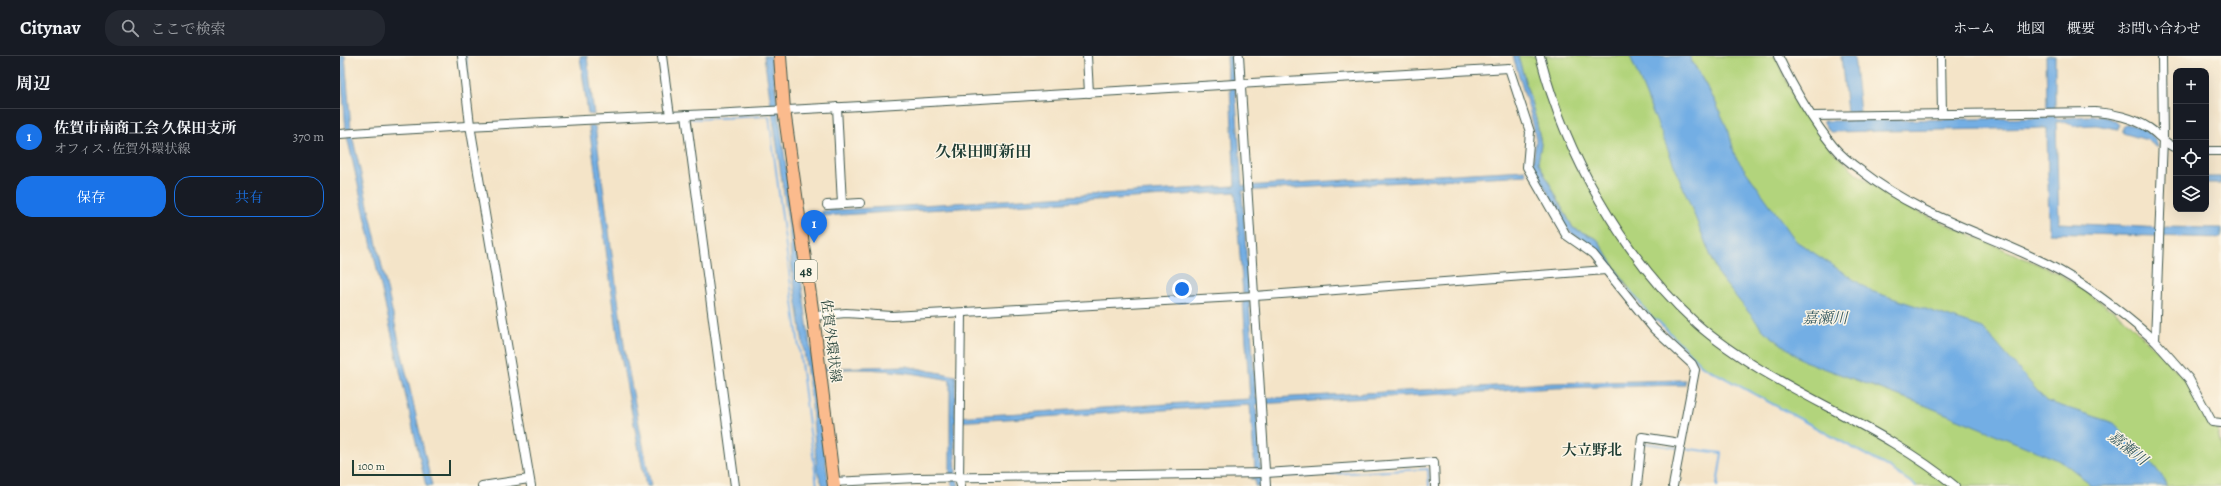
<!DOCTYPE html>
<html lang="ja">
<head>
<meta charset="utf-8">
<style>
  :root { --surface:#171b24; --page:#242831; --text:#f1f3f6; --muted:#9ea1a6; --line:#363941; --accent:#1a73e8 }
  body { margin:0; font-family:Alegreya,"Noto Serif JP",serif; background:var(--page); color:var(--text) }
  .controls { position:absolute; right:12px; top:12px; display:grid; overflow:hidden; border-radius:8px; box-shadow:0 4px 16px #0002 }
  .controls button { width:36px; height:36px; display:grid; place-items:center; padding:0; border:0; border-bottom:1px solid var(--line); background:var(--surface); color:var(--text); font:20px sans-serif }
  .scale { position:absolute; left:12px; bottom:10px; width:99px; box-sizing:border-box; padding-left:4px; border:2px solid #1f3d34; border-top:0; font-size:11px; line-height:14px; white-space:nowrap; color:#1f3d34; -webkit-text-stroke:3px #fcf5e5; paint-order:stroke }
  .you { position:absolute; left:842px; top:233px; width:14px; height:14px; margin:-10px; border:3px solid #fff; border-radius:50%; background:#1a73e8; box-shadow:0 0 0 6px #1a73e833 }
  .badge { display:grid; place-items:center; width:26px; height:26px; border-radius:50%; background:var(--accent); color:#fff; font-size:13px; font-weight:700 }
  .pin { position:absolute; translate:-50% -33px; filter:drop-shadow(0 1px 2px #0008) }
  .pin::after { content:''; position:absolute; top:21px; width:14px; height:12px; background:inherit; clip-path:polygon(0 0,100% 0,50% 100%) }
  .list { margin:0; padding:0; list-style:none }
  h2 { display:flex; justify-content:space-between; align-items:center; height:52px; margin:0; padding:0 16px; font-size:17px }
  h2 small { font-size:13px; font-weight:400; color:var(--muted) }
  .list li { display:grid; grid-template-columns:26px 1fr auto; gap:12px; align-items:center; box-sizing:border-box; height:56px; padding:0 16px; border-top:1px solid var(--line) }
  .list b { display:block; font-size:15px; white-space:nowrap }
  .list p { margin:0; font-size:13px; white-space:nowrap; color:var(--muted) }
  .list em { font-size:13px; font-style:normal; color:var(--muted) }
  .actions { display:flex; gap:8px; padding:12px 16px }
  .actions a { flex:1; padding:9px 0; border:1px solid var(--accent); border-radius:16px; text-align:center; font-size:14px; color:var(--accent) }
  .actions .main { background:var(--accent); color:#fff }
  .icon { flex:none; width:22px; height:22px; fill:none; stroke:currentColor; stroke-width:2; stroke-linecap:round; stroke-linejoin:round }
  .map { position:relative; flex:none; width:1881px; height:430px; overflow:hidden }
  header { display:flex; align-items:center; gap:24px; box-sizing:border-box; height:56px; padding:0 20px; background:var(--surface); border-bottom:1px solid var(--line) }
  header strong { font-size:19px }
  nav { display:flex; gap:22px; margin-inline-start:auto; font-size:14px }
  .search { width:280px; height:36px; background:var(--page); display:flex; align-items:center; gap:10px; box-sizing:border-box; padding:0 14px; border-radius:16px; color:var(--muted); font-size:15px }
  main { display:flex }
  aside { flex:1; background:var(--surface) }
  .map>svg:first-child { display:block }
</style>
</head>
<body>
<header>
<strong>Citynav</strong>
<div class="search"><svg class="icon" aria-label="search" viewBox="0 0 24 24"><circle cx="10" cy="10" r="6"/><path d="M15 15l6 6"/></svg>ここで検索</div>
<nav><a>ホーム</a><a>地図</a><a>概要</a><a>お問い合わせ</a></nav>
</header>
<main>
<aside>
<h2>周辺<small></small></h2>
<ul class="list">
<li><span class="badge">1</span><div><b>佐賀市南商工会 久保田支所</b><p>オフィス · 佐賀外環状線</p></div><em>370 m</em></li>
</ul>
<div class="actions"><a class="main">保存</a><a>共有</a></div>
</aside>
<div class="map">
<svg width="1881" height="430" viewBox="0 0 1881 430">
  <rect width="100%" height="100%" fill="#fcf5e5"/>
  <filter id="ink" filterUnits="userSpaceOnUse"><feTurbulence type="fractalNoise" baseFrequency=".025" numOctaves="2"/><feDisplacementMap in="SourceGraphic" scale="8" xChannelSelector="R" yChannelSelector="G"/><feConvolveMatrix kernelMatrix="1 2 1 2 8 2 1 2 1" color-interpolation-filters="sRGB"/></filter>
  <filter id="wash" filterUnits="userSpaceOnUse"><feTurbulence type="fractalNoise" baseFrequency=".012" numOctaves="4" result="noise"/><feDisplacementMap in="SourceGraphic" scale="16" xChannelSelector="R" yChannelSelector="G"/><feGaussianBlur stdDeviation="0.9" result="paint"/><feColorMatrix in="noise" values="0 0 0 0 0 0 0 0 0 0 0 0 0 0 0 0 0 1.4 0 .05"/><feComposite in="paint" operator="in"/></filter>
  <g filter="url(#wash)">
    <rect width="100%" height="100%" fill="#f4e4c8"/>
    <g fill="#b2d47c" stroke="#688858">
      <path d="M1178,0H1296L1464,304L1584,349L1653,369L1777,430H1576L1548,411L1361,309L1318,265L1311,261L1291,236L1257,183L1233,172L1198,106L1201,88L1196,63Z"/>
      <path d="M1349,0H1435L1451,35L1490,92L1517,118L1567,151L1720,218L1784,262L1847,325L1871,372L1876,370L1881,390V430H1826L1825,424L1434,216L1375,45Z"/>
    </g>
    <g fill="#73aee4" stroke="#49768c">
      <path d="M0,0H5L11,73L6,74Z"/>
      <path d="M240,0H247L254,59L248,58Z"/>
      <path d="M424,0H431L489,430H483L477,415L472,350L451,205L450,180Z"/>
      <path d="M887,0H892L894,24H888Z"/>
      <path d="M1173,0H1178L1196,63L1201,88L1198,106L1233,172L1257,183L1291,236L1254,190L1232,178L1225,171L1193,107L1196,84L1192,63Z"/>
      <path d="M1290,0H1349L1375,45L1389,76L1395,100L1456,185L1531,235L1643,272L1706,345L1774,367L1806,400L1825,424L1826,430H1753L1723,406L1584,349L1464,305L1424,275L1379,220Z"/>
      <path d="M1501,0H1514L1520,56H1507Z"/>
      <path d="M1706,0H1715V54L1707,52Z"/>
      <path d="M890,31H895L902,130L1185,114L1187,119L902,135L909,238H903L895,136L482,160V155L895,130Z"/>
      <path d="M1709,60H1715L1717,63C1733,62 1769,54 1779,69L1778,73L1756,69L1734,70L1727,66H1716L1719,167L1823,172L1825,171L1881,172V182L1709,177L1707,72L1490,76L1483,65L1708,62Z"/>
      <path d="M1787,68C1800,70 1817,78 1818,92L1807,84L1783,77V71Z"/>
      <path d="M249,70H255L285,296L311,430H306L280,295Z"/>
      <path d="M12,79L92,430H86L7,80Z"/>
      <path d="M1866,119L1867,121H1881V127H1866Z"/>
      <path d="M903,244H909L916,343L1212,327L1345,324V329L1216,332L916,348L921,413L915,414L910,349L614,366L616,419L619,430H613L611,426L613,425L610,419V324C564,315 531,311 484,314L483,312L566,310L616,320L615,361L910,343Z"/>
      <path d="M915,420H921L923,423L921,424V430H915V423H910Z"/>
    </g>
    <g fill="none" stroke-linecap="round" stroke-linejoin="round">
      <g stroke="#73aee4" stroke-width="2">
        <path d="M126,0L128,19"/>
        <path d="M351,63L429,60L477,430"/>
        <path d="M1289,233L1311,261L1318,265L1361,309L1548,411L1576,430"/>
        <path d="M1304,389L1305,387L1338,392"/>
        <path d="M1342,392L1382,397L1377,430"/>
        <path d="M928,421L1088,413L1089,430"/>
      </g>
    </g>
  </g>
  <g filter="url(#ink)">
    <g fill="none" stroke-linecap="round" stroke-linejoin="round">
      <g stroke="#3f564a" stroke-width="10">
        <g id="street">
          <path d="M122,0L130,69L191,430"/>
          <path d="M322,0L330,60"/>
          <path d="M747,0L749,37"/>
          <path d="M899,0L926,430"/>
          <path d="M1200,0C1225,97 1282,200 1357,268C1377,286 1400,301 1423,315C1487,353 1558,383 1615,430"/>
          <path d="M1438,0C1453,31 1471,63 1493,90C1501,100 1513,109 1523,116C1580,161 1646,177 1709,209C1748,229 1782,256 1815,285"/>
          <path d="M1601,0L1602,58"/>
          <path d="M1822,0L1823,83L1815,285L1849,323L1872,366L1881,367"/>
          <path d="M497,51L502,148"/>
          <path d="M346,59L395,430"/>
          <path d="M1472,60L1755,56C1772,57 1794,62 1809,72C1818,78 1825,88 1836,92"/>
          <path d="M0,78C143,67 286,63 429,55C676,42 923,26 1169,12L1190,76L1187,111L1226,179L1253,198L1314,273L1352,308L1355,314L1333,430"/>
          <path d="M1866,95H1881"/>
          <path d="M487,149L520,147"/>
          <path d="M621,257L619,423L621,430"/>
          <path d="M473,260L506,257L552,260L915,240L1266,214"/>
          <path d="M493,426L577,422L926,417L1094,406L1095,430"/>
          <path d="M142,430L189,423"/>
          <path d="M1297,430L1302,381L1340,387"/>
        </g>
      </g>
      <g stroke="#3f564a" stroke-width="14">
        <path id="primary" d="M440,0L444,54L473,260L494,430"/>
      </g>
      <use href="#street" stroke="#fff" stroke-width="8"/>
      <use href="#primary" stroke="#fbbb8d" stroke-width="12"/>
    </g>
  </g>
  <g text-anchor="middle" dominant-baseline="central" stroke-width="3" stroke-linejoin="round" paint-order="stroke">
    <rect fill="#fcf5e5" stroke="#617469" stroke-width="1" x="455" y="204" width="22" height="22" rx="3"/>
    <g font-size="13" font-weight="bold" fill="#1f3d34">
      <text x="466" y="215">48</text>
    </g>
    <g font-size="14" fill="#1f3d34" stroke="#fcf5e5">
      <text transform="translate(491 285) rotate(83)">佐賀外環状線</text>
    </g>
    <g font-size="15" font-style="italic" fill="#345960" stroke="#fcf5e5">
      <text x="1485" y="262">嘉瀬川</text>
      <text transform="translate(1788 392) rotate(38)">嘉瀬川</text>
    </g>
    <g font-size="15" font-weight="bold" fill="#1f3d34" stroke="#fcf5e5">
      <text x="1252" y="394">大立野北</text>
    </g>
    <g font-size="16" font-weight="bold" fill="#1f3d34" stroke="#fcf5e5">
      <text x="643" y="96">久保田町新田</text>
    </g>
  </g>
</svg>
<div class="controls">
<button>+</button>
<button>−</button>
<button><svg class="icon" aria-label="locate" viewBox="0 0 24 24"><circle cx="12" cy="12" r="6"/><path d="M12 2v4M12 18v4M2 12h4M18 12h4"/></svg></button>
<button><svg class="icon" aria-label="layers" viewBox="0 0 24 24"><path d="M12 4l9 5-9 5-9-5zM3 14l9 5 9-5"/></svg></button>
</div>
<div class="scale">100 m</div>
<div class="you"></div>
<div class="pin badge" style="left:474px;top:187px">1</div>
</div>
</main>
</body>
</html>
